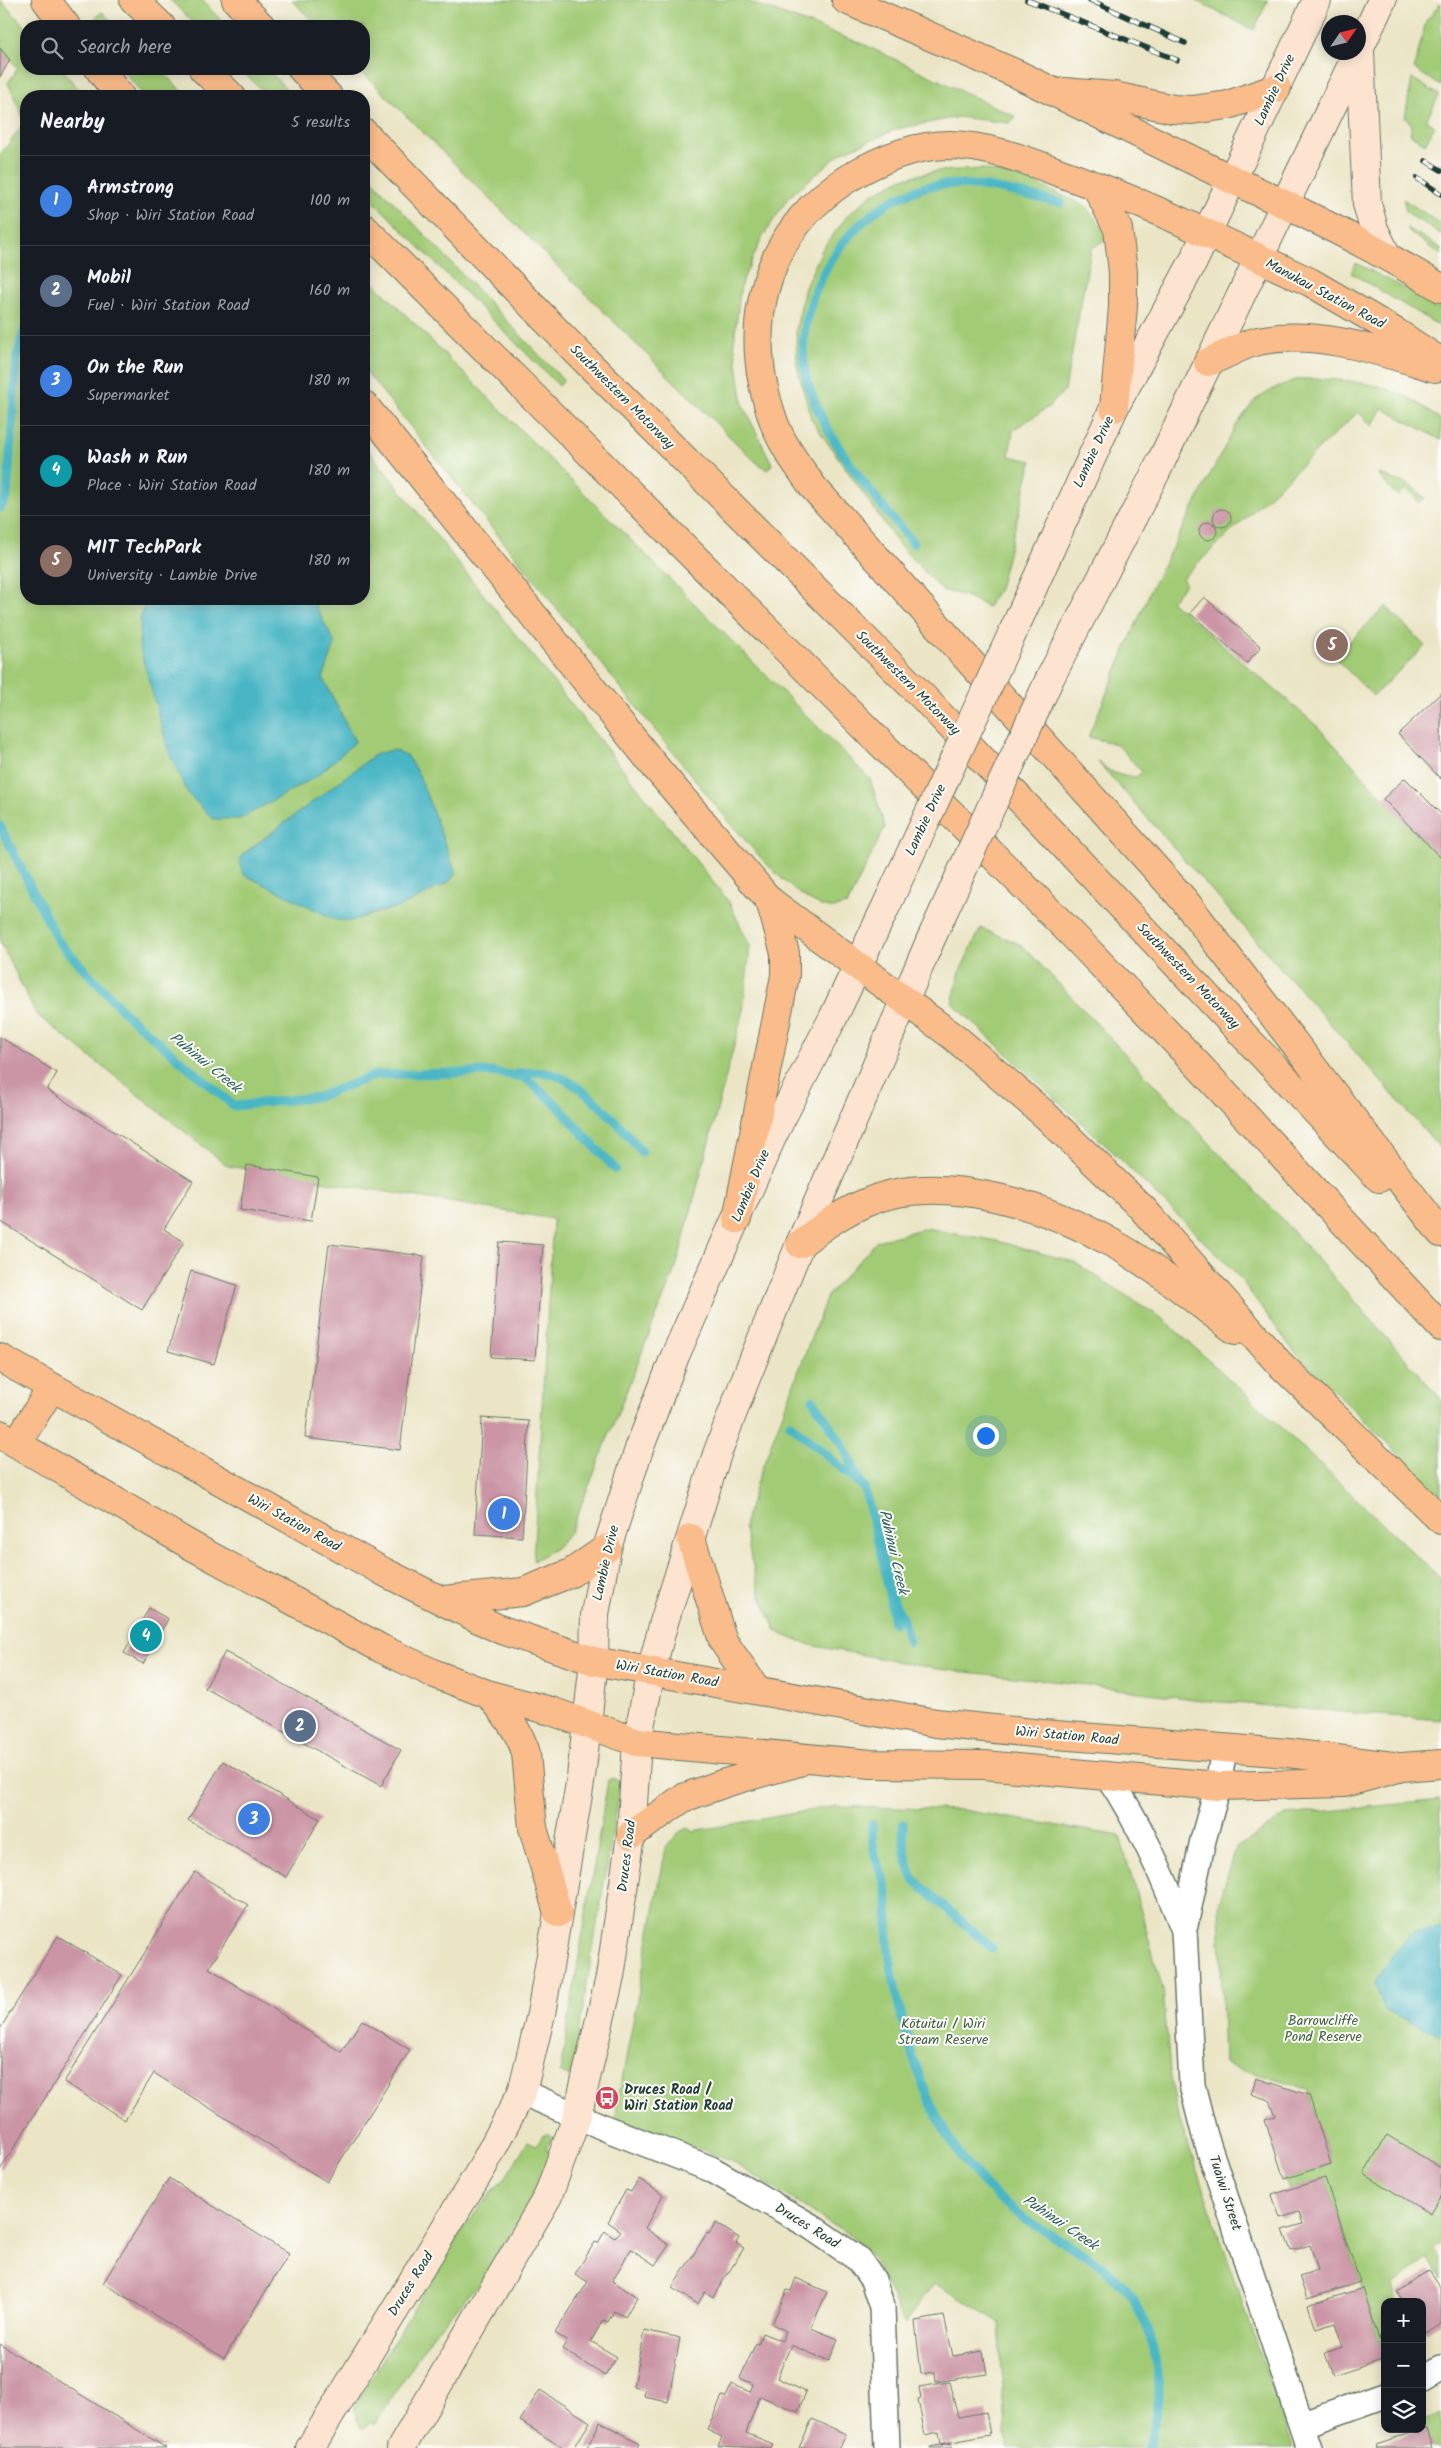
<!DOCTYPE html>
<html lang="en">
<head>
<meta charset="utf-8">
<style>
  :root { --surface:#171b24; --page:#242831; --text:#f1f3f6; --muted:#9ea1a6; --line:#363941; --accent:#d1495b }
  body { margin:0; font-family:Kalam,sans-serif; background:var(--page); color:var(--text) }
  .controls { position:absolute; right:15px; bottom:15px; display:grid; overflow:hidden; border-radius:10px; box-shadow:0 2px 12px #0003 }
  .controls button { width:45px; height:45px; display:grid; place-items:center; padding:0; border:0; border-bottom:1px solid var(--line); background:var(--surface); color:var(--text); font:25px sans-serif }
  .compass { position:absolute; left:1321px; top:15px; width:45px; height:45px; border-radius:50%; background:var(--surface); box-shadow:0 2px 12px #0003; rotate:55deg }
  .you { position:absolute; left:985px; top:1435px; width:18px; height:18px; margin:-12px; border:4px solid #fff; border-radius:50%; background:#1a73e8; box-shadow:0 0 0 8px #1a73e833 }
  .badge { display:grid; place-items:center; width:32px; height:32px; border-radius:50%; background:var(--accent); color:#fff; font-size:16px; font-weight:700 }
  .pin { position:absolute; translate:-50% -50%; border:2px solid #fff; box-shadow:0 1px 5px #0006 }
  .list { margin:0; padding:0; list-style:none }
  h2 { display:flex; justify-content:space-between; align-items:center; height:65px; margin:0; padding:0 20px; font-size:21px }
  h2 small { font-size:16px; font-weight:400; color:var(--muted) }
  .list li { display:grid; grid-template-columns:32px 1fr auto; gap:15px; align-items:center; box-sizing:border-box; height:90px; padding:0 20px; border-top:1px solid var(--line) }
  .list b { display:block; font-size:19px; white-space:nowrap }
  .list p { margin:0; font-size:16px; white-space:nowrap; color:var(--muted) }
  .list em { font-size:16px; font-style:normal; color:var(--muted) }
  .icon { flex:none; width:28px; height:28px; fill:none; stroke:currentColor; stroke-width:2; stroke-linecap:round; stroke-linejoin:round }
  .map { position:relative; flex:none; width:1441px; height:2448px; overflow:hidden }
  .search { position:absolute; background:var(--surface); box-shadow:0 2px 12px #0003; left:20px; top:20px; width:350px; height:55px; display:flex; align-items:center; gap:12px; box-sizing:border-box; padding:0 18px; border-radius:20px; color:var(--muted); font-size:19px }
  .panel { position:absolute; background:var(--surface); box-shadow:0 2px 12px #0003; left:20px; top:90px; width:350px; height:515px; border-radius:20px }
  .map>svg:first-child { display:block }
</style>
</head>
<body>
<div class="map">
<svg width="1441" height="2448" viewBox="0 0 1441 2448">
  <rect width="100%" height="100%" fill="#fdfcf7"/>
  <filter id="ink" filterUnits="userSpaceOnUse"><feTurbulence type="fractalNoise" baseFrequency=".02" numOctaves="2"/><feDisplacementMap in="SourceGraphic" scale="10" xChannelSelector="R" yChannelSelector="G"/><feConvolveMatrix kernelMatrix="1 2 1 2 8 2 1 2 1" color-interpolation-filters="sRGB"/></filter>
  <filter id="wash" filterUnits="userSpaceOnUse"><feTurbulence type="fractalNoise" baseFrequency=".0096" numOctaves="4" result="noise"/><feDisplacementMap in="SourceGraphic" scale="20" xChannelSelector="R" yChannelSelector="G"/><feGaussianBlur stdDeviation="1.12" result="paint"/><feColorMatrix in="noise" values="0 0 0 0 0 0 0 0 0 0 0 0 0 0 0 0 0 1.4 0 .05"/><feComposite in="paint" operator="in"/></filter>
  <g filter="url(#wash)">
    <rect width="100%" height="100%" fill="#ebe5c6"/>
    <g fill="#a2cb76" stroke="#608455" fill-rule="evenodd">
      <path d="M0,0L26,27V69H62L84,96H26V599H148L141,614L355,742L323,678L335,644L312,599H364V445L729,902L750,946L743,1011L677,1264L571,1531L556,1548L533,1561L553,1219L228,1166L36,1014L0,942V155L25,122L8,83L18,68L0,48ZM376,754L401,907C376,912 350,926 326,915L242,855Z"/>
      <path d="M170,0H202L226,26H197Z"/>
      <path d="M292,0H744L863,44L1016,117L1009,123L958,117L897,129L841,153L788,198L762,238L741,284L734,342L743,405L772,464L768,470L756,462L738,445L359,69H364V26H317Z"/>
      <path d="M1194,0H1268L1254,30Z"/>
      <path d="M1441,3V86L1414,69L1426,21Z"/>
      <path d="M102,12L117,26H87Z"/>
      <path d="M122,69H159L187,96H144Z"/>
      <path d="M240,69H267L293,96H268Z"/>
      <path d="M1412,78L1439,95L1426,121L1435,126L1425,144L1410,134L1412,125L1405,117Z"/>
      <path d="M984,169L1027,180L1084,205L1104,229L1106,239L1091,249L1065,390L1050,406L1013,430L1009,456L1032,461L999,589L988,607L966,596L942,590L900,546L811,419L797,366L796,329L805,287L823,248L848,215L872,194L903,178L937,171Z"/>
      <path d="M364,171L564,381L559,386L364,192Z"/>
      <path d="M1403,199L1441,224V234L1410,215L1406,211Z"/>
      <path d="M1407,228L1441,248V255L1412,234Z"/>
      <path d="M1356,263L1441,307V327L1351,273Z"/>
      <path d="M364,273L870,779L885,827L847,905C842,906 834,909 828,908C794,901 748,843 725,817L364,369Z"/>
      <path d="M1298,379C1332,378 1374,381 1405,396C1418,402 1430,412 1441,420V440L1382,408L1372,426L1358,412L1182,578L1186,584L1171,601L1316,725L1441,860V1149L1097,761C1109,772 1120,777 1136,777L1142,772L1117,744L1088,737L1152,587L1235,427L1255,400L1277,387Z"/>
      <path d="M1380,474L1409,485L1425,498L1420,503L1406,489L1397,496L1379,476Z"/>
      <path d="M1386,606L1425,646L1373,696L1334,657Z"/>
      <path d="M981,928L1022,945L1290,1228L1441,1399V1495L1295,1353L1236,1273L1113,1152L952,1003L960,971Z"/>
      <path d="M925,1228L997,1241L1074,1262L1163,1319L1236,1385L1441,1579V1720L1209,1701L1071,1683L937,1669L810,1645L776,1631L759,1592L744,1526L756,1484L827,1296L877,1241Z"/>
      <path d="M613,1778L620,1782L616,1813L571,2077L560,2072L608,1780Z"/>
      <path d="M1441,1800V1928L1412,1933L1384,2010L1441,2036V2168L1387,2136L1430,2213L1441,2195V2243L1434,2248L1441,2259V2278L1428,2259L1392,2286L1397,2302H1385V2356L1325,2178L1289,2190L1284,2179L1331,2164L1307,2089L1224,2064L1219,1903L1236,1848L1286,1815Z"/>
      <path d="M835,1806L962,1810L1120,1836L1163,1990L1170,2071L1177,2113L1293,2448H1007L999,2322L934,2283L905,2324L873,2260L856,2240L728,2159L619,2120L615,2116L666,1848L678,1833L688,1827L694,1831Z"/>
      <path d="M548,2134L552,2138L546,2149L553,2153L536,2191L485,2276L432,2336L374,2425L370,2422L366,2427L361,2428L356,2417L357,2413L354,2411L357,2402L463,2228L509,2172L528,2141L536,2145L542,2136Z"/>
      <path d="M1441,2413V2448H1432L1423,2422Z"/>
    </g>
    <g fill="#49b6c5" stroke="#347a7c">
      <path d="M148,599H312L335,644L323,678L355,742L317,776L240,819H213L188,794L169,753L139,645L141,614Z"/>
      <path d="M393,750L406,755L419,775L456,873L449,882L401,907L377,912L351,921L336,920L243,874L240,864L242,855L376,754Z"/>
      <path d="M1441,1928V2036L1384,2010L1375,1983L1384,1965L1412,1933Z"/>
    </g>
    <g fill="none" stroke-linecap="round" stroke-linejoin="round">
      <g stroke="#49b6c5" stroke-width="9">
        <path d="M0,508L7,497L17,356L26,325"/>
        <path d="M913,543C877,501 828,443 810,390C784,317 838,219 909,193C916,190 924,187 931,186C974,179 1019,194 1061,203"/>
        <path d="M0,826L58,941L127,1015L234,1106L318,1097L375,1075L491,1072L524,1077L557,1105L615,1169"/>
        <path d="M518,1073C530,1072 549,1072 560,1077C589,1090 623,1128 642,1152"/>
        <path d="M813,1400L842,1444L861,1483"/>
        <path d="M790,1424L864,1487L885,1570L894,1623"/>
        <path d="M892,1598L902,1617L909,1642"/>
        <path d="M903,1824C903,1844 905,1861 914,1880L992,1948"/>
        <path d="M872,1825C872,1836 873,1847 876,1858C879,1871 886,1881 887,1894C890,1910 887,1927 888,1943C896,2011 919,2096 958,2152C975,2177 1000,2201 1025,2219C1054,2238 1087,2252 1113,2276C1145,2305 1160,2354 1159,2396C1158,2413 1152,2431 1148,2448"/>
      </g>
    </g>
    <g id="blocks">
      <g fill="#cb95a5">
        <path d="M0,48L10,60L0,77Z"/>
        <circle cx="1222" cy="518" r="9"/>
        <circle cx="1208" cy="531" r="9"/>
        <path d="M1204,597L1261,647L1247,663L1190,613Z"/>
        <path d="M1441,693V779L1398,734Z"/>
        <path d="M1405,778L1441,814V858L1383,799Z"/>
        <path d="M0,1037L57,1073L47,1090L193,1181L164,1229L184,1242L142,1310L0,1221Z"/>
        <path d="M247,1165L318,1177L311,1221L240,1210Z"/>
        <path d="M499,1242L543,1245L535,1360L491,1357Z"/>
        <path d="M329,1244L424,1256L400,1450L305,1438Z"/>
        <path d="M191,1271L237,1285L214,1364L168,1351Z"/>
        <path d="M482,1418L529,1421L522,1537L475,1534Z"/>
        <path d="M149,1608L168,1619L143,1664L124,1653Z"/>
        <path d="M225,1652L401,1750L381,1786L205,1688Z"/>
        <path d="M223,1761L320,1819L286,1877L188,1820Z"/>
        <path d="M195,1872L248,1905L209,1968L341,2052L362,2020L410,2050L327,2182L154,2073L125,2120L64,2082Z"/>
        <path d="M58,1936L122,1975L0,2170V2029Z"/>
        <path d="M1256,2078L1309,2095L1331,2164L1284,2179L1265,2119L1275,2116L1269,2100L1251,2094Z"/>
        <path d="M1387,2135L1441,2168V2195L1430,2214L1364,2174Z"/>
        <path d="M169,2178L289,2254L224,2358L103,2283Z"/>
        <path d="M1325,2178L1360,2282L1307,2299L1299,2276L1318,2270L1310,2245L1291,2251L1283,2230L1303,2224L1299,2212L1280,2218L1272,2195Z"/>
        <path d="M639,2179L663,2195L645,2228L669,2245L655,2265L631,2249L612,2281L637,2297L625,2317L614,2311L608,2322L603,2320L591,2341L617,2357L605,2376L562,2349L567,2341L555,2333L588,2282L575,2274L595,2242L598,2243L605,2231L614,2238L621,2231L608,2222L626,2190L631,2192Z"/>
        <path d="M716,2223L739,2238L736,2243L744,2248L713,2297L705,2292L698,2304L672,2288L707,2233L709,2234Z"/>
        <path d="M1429,2270L1441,2287V2323L1426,2333L1422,2328V2302H1404L1397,2292Z"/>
        <path d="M796,2278L827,2292L811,2328L838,2339L829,2361L791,2345L777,2378L806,2392L798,2412L760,2396L746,2433L773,2444L771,2448L718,2446L722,2437L707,2430L722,2396L726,2397L732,2384L750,2392L753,2384L740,2378L756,2343L758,2344L762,2333L782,2341L786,2331L772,2324L787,2290L791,2291Z"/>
        <path d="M1363,2288L1385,2359L1333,2376L1325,2353L1343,2347L1335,2323L1316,2329L1308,2305Z"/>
        <path d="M944,2316L953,2356L983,2351L987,2374L936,2382L935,2372L921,2374L915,2321Z"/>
        <path d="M644,2330L680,2338L668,2402L644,2397L645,2390L633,2387Z"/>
        <path d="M0,2344L166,2448H0Z"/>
        <path d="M949,2382L958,2417L986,2412L990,2435L941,2444L939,2432L925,2435L918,2399L921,2398L919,2387Z"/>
        <path d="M540,2390L590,2422L574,2448H563L520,2421Z"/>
        <path d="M812,2419L846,2434L840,2448H799Z"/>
        <path d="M600,2422L640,2443L637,2448H587Z"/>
        <path d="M1426,2429L1432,2448H1377L1376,2445Z"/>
        <path d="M951,2443L952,2448H930V2447Z"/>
      </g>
    </g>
  </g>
  <g filter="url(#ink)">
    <use href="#blocks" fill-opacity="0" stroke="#667867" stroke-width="1"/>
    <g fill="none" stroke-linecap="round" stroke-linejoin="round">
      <g stroke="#667867" stroke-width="28">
        <g id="minor">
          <path d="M1224,1749L1218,1786L1203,1840L1184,1930L1192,2085L1205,2136L1309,2448"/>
          <path d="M1108,1776C1140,1824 1163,1876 1184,1930"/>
          <path d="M522,2092L610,2130L711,2169L810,2226L858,2259L873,2280L882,2307L887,2448"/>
          <path d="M1422,2380L1441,2368"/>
          <path d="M1302,2425L1385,2395"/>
        </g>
      </g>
      <g stroke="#667867" stroke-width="30">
        <g id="secondary">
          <path d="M1358,52L1382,0"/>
          <path d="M1360,52L1367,204L1374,229L1386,254"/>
          <path d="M1012,634L1114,408L1193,262L1317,0"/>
          <path d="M1050,678L1156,472L1358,52"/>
          <path d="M310,2448L482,2168L522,2092L541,2014L581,1777L594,1661L595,1614L607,1548L639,1449L675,1356L773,1135L833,1018L889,900"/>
          <path d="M401,2448L548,2196L577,2116L610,1977L631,1835L637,1742L651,1671L664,1622L717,1454L744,1383L800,1244L930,941"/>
        </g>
      </g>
      <g stroke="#667867" stroke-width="30">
        <g id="primary">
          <path d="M1231,179C1303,212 1374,247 1441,288"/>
          <path d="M1206,233L1310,282L1397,333L1441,362"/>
          <path d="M1208,362C1224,356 1241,345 1258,341C1317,329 1379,351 1435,368"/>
          <path d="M0,1358L384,1572L499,1629L594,1661L936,1723L1043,1734L1288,1753L1393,1766"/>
          <path d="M0,1434L190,1545L382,1649L435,1674L490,1695L551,1711L637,1742L871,1764L984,1765L1218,1786L1344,1783L1402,1767L1441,1764"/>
          <path d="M17,1443L52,1387"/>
          <path d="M691,1538L723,1641L757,1690"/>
          <path d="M443,1600L523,1592L571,1573L607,1548"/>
          <path d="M490,1695C505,1714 519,1730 526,1753L533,1828L558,1913"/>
          <path d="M631,1835L683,1798L725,1783L799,1762"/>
        </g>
      </g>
      <g stroke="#667867" stroke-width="30">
        <g id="motorway">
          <path d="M46,0L66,26"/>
          <path d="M134,0L161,26"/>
          <path d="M236,0L261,26"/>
          <path d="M846,0L1017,74L1231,179"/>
          <path d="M99,69L120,96"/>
          <path d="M203,69L231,96"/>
          <path d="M302,69L328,96"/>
          <path d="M1064,92L1114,96L1173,109L1192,110L1228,105L1277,88"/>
          <path d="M364,133L579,354L924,698L1379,1178"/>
          <path d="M1096,186L1118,229L1123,272V307L1114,408"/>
          <path d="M364,228L1069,931L1197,1064L1441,1327"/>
          <path d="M1206,233C1160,211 1114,192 1066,175C1028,161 991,146 950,145C913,145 876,161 847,179C760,235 740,332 775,425C784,448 799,467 813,487L1184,900L1441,1233"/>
          <path d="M364,405L657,769L770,901L954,1037L1043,1113L1142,1208L1278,1362L1441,1520"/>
          <path d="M737,1219L785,976V953L770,901"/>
          <path d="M800,1244C822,1227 844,1211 870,1201C944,1171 1049,1207 1114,1244C1157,1268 1195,1301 1235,1330"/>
        </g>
      </g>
      <use href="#minor" stroke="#fff" stroke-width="25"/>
      <use href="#secondary" stroke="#fde4d1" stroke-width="28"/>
      <use href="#primary" stroke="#fabc8b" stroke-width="28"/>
      <use href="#motorway" stroke="#fabc8b" stroke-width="28"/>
      <g stroke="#1f3d34" stroke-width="5.5">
        <g id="rail">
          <path d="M1027,0L1177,60"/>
          <path d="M1090,0L1185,43"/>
          <path d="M1426,161L1441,170"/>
          <path d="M1417,178L1441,194"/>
        </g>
      </g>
      <use href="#rail" stroke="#fdfcf7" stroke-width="4" stroke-dasharray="11" stroke-linecap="butt"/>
      <g stroke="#667867" stroke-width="30" stroke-linecap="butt">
        <g id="secondary-bridge">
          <path d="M889,900L1012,634"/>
          <path d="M930,941L1050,678"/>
        </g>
      </g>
      <use href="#secondary-bridge" stroke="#fde4d1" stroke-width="28"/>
    </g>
  </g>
  <defs>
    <g id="bus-disc" transform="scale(1.25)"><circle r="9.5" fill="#d1495b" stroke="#fdfcf7"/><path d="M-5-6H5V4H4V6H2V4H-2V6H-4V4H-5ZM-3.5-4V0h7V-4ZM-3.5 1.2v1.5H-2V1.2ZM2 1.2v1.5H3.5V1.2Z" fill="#fff"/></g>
  </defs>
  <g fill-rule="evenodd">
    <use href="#bus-disc" x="607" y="2098"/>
  </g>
  <g text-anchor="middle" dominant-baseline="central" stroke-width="4" stroke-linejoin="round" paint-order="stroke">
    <g font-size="14" fill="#1f3d34" stroke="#fdfcf7">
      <text transform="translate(1275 90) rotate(-65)">Lambie Drive</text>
      <text transform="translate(1325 294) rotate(28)">Manukau Station Road</text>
      <text transform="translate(622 397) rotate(45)">Southwestern Motorway</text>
      <text transform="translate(1094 452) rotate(-65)">Lambie Drive</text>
      <text transform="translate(908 683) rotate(45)">Southwestern Motorway</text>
      <text transform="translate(926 820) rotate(-65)">Lambie Drive</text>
      <text transform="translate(1188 976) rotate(46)">Southwestern Motorway</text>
      <text transform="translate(751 1186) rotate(-67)">Lambie Drive</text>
      <text transform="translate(294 1523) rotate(29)">Wiri Station Road</text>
      <text transform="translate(606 1563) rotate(-77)">Lambie Drive</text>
      <text transform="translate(667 1674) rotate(10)">Wiri Station Road</text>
      <text transform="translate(1067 1736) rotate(5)">Wiri Station Road</text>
      <text transform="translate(627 1856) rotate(-83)">Druces Road</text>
      <text transform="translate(1225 2193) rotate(72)">Tuaiwi Street</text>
      <text transform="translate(807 2226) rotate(32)">Druces Road</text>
      <text transform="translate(411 2284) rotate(-58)">Druces Road</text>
    </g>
    <g font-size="14" fill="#406044" stroke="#fdfcf7">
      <text x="1323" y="2021">Barrowcliffe<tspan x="1323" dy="16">Pond Reserve</tspan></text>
      <text x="943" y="2024">Kōtuitui / Wiri<tspan x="943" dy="16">Stream Reserve</tspan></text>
    </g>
    <g font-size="14" font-weight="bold" fill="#1f3d34" stroke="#fdfcf7" text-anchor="start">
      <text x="624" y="2090">Druces Road /<tspan x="624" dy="16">Wiri Station Road</tspan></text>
    </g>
    <g font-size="15" font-style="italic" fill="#2c6160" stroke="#fdfcf7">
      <text transform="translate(205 1063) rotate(39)">Puhinui Creek</text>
      <text transform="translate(893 1552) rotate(77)">Puhinui Creek</text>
      <text transform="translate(1060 2223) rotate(34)">Puhinui Creek</text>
    </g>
  </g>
</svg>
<div class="controls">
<button>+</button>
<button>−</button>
<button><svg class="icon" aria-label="layers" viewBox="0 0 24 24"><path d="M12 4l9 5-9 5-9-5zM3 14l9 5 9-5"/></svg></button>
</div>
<svg class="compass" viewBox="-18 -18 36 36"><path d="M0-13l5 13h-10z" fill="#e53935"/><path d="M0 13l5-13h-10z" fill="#9ea1a6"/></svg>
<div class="you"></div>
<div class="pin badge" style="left:504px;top:1514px;background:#3f7fe0">1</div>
<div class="pin badge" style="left:300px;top:1726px;background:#5c6f8a">2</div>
<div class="pin badge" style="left:254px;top:1819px;background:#3f7fe0">3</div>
<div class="pin badge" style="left:146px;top:1636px;background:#0f9aa8">4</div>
<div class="pin badge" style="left:1332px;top:645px;background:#8d6e63">5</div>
<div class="search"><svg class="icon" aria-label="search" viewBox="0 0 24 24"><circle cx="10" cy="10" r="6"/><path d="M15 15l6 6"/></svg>Search here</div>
<section class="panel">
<h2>Nearby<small>5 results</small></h2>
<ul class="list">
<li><span class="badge" style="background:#3f7fe0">1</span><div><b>Armstrong</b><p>Shop · Wiri Station Road</p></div><em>100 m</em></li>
<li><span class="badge" style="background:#5c6f8a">2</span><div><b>Mobil</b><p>Fuel · Wiri Station Road</p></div><em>160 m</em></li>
<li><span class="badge" style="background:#3f7fe0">3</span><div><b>On the Run</b><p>Supermarket</p></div><em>180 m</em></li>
<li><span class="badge" style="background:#0f9aa8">4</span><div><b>Wash n Run</b><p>Place · Wiri Station Road</p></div><em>180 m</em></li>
<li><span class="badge" style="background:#8d6e63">5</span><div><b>MIT TechPark</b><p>University · Lambie Drive</p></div><em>180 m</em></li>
</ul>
</section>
</div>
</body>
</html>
